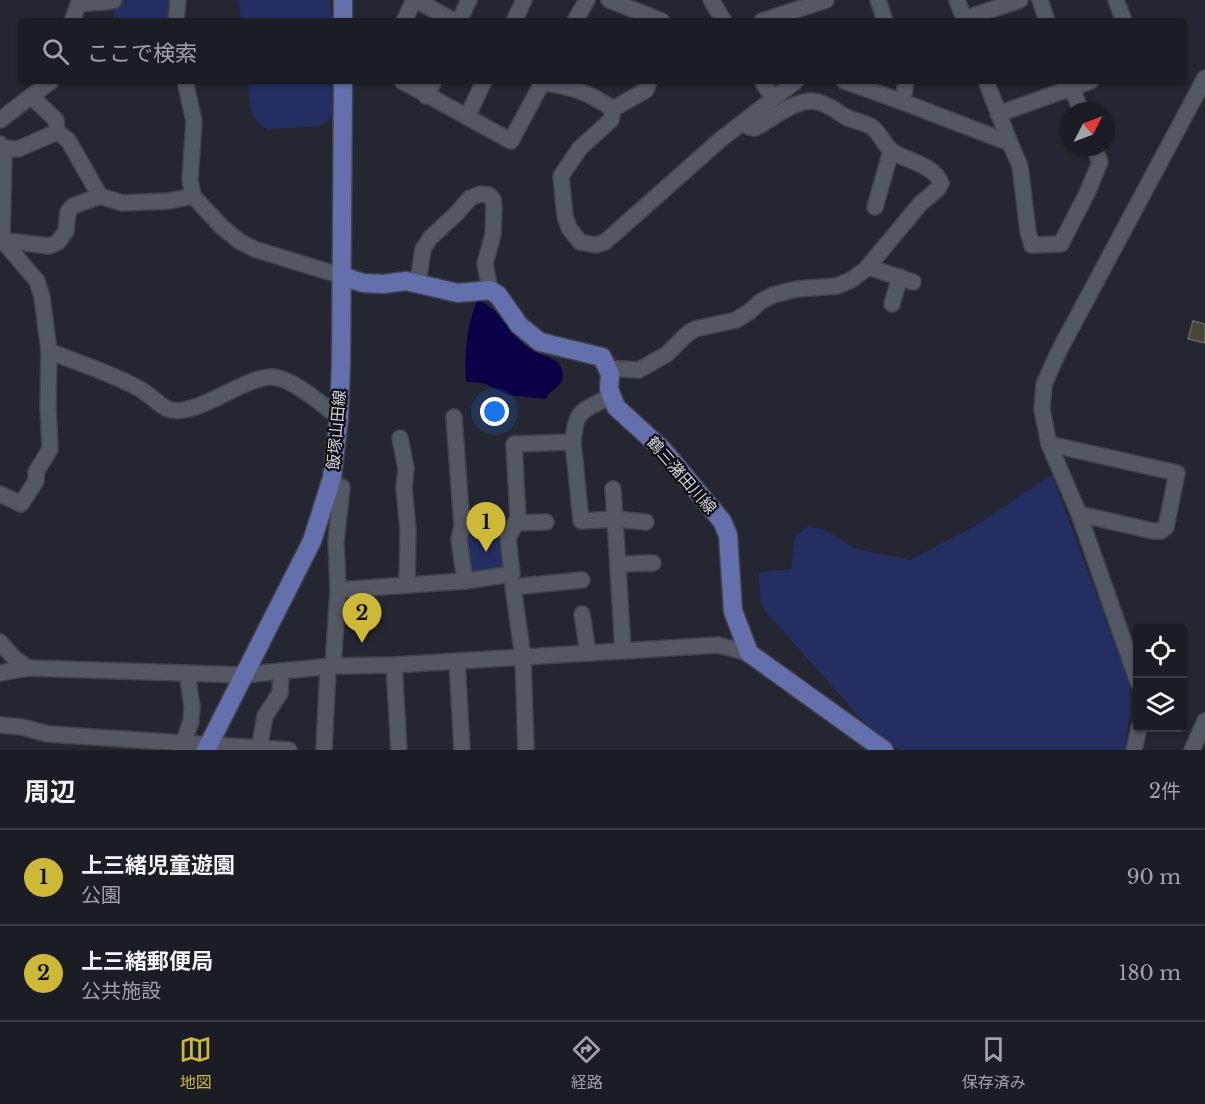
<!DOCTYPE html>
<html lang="ja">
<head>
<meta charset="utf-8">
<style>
  :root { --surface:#1b1d25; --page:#24262d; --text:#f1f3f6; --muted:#a0a2a7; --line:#393b42; --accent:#ceb837 }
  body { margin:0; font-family:"Libre Baskerville","Noto Sans JP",serif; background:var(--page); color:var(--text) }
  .controls { position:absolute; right:18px; bottom:18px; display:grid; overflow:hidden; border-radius:6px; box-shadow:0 2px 4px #0004 }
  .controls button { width:54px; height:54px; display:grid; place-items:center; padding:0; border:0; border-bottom:2px solid var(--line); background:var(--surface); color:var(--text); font:30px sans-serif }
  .compass { position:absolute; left:1061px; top:102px; width:54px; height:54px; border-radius:50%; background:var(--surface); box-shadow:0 2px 4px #0004; rotate:48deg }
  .you { position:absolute; left:495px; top:412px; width:21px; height:21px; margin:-15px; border:4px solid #fff; border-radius:50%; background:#1a73e8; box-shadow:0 0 0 9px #1a73e833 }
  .badge { display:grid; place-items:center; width:39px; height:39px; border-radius:50%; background:var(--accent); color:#111; font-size:20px; font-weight:700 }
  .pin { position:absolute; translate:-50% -50px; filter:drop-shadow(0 2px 3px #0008) }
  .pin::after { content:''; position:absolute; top:32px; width:21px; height:18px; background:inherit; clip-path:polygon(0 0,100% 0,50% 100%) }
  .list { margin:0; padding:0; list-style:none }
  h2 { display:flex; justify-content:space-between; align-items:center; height:78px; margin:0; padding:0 24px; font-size:26px }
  h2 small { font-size:20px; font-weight:400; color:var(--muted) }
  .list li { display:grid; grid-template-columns:39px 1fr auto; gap:18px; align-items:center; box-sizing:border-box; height:96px; padding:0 24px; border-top:2px solid var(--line) }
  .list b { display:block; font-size:22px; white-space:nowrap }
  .list p { margin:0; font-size:20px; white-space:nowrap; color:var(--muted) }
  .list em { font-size:20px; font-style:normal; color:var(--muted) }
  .icon { flex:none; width:33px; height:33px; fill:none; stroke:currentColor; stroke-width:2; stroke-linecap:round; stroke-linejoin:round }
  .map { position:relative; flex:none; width:1205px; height:750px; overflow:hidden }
  .search { position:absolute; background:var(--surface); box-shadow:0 2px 4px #0004; left:18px; right:18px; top:18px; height:66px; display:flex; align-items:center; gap:15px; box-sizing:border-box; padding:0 21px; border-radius:6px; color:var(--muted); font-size:22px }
  .sheet { height:270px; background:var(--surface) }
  nav { display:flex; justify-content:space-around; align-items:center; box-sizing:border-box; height:84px; border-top:2px solid var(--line); background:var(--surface); font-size:16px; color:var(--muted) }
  nav a { display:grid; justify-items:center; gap:3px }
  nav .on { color:var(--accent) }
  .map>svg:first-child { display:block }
</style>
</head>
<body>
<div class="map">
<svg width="1205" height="750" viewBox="0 0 1205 750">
  <rect width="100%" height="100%" fill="#242731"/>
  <g fill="#252e60">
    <path d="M118,0H174L171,21H114L113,8Z"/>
    <path d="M239,0H330L332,21H241Z"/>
    <path d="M248,81H335L333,117L321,126L267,129C248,120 250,99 248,81Z"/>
    <path d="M1052,475L1129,681L1130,711L1125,750H898L861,719L761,606L759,572L791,569L795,538L808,526L825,530L856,549L910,560L975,526Z"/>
    <path d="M505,528L509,572L467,576L464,531Z"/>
  </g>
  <path fill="#0a0147" d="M478,300C501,309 511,337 532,350C545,358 561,357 563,374C564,387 550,389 546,399L508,395L483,383L466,382C464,358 467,320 478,300Z"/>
  <path fill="#474539" stroke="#676559" stroke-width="1.5" d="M1193,321L1205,324V343L1188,339Z"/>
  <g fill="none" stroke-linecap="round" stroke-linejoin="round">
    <g stroke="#41434b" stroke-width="18">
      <g id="minor">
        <path d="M416,0L454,21"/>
        <path d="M609,0L662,21"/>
        <path d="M711,0L724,21"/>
        <path d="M878,0L885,21"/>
        <path d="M957,0L965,21"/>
        <path d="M1040,0L1047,21"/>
        <path d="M1116,0L1124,21"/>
        <path d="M964,19L1020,0"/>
        <path d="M72,21L78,5C90,0 101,5 114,0"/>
        <path d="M176,21L178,0"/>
        <path d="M404,21L414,0"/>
        <path d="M459,21L469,0"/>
        <path d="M514,21L524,0"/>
        <path d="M575,21L587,0"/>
        <path d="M762,21L826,0"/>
        <path d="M185,81L194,121L190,180L193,196L222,227L239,241L254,249L342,276"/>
        <path d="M402,81L511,141L543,81"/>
        <path d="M649,81L646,90L613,109L611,120L580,148L561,176L565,216L569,228L580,242L596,245L605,242L720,140L796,81"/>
        <path d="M762,81L773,98"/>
        <path d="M844,81L903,102L1010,143L1020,166L1028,232L1032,245L1061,244L1088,191L1100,162L1094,147"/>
        <path d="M986,81L1010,143"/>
        <path d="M1069,81L1081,111"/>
        <path d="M541,83C569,85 590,93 613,109"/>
        <path d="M31,96L56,120L57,132"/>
        <path d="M426,96L434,81"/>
        <path d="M903,102L906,81"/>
        <path d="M998,114L1091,81"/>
        <path d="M467,117L484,81"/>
        <path d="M0,120L51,81"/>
        <path d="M0,144L4,151L2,240L37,281L42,297L49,351L48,407L50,449L36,472V481L21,504L0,494"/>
        <path d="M2,148L18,149L57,132L68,140L100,196"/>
        <path d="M875,207L891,151"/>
        <path d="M0,240L49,246L58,242L66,231L68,212L73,206L100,196L122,203L169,201L193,196"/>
        <path d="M868,267L913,282"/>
        <path d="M418,283L423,249L430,238L456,214L470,198L480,194L489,195L493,199L494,209L493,235L485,263L490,290"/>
        <path d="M892,304L900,277"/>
        <path d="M49,351C78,363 111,373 138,388C148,393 160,406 168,409C196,419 243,376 273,377C294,379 322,405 339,417"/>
        <path d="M607,368L639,370L667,354L686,335L695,329L736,320L749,312L760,302L773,295L797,289L837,286L851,280L866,269L921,203L938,189L941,183C933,164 908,162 892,151C884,145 880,133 872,127C864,122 854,121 846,117C837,112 828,104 818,102C796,97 773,119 755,128L749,127L743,122"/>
        <path d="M454,417L462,526L459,539L465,581"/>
        <path d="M400,438L406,468L404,488L408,530L407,585"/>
        <path d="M573,442L581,521L615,519L623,651"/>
        <path d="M1049,444L1177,473L1166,527L1161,531H1153L1079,514"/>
        <path d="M613,489L615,519L646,522"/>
        <path d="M515,523L546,522"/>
        <path d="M618,564L653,563"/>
        <path d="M338,590L336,541L342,487"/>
        <path d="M582,614L588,653"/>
        <path d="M0,642L15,659L28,668"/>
        <path d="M457,661L462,750"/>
        <path d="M394,665L399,750"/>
        <path d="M333,666L338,590L465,581L512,574L508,538L518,519L514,444L573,442C576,407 582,412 611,396"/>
        <path d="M0,673L28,668L243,675L333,666L394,665L718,645L749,653"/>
        <path d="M1138,682L1079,514L1049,444L1042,410L1044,384L1060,349L1205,78"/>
        <path d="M0,725L22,727L48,734L289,750"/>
        <path d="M183,744L191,721L192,706L187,673"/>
        <path d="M259,749L265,716L280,693L281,671"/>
        <path d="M324,750L328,667"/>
        <path d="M526,750L523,657L513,587L582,580"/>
        <path d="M1134,750L1139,728"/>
        <path d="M1192,750L1205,721"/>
      </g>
    </g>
    <g stroke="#41434b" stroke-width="21">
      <g id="major">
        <path d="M343,0V21"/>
        <path d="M342,276L363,283L383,284L406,281L458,293L490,290L498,295L519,325L540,342L602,357L610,374L609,389L616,407L663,450L722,521L728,535L733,611L749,653L884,750"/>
        <path d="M206,750L312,541L332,478L339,417L341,364L343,81"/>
      </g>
    </g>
    <use href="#minor" stroke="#545863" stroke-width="15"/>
    <use href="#major" stroke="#6370ac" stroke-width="18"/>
  </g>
  <g text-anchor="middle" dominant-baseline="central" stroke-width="4.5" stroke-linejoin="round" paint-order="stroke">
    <g font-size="16" fill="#d1d3d9" stroke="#0f1015">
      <text transform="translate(336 430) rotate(-85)">飯塚山田線</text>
      <text transform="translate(682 475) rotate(49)">鶴三潴田川線</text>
    </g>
  </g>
</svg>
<div class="controls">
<button><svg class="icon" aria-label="locate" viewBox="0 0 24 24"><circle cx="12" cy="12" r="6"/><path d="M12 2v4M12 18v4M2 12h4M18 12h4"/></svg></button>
<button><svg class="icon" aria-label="layers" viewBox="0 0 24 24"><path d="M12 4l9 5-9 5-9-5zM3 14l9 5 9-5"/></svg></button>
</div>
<svg class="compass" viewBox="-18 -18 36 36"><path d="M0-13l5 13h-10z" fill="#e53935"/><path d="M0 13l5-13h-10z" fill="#a0a2a7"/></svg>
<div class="you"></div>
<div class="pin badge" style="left:486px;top:552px">1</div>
<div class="pin badge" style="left:362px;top:643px">2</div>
<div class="search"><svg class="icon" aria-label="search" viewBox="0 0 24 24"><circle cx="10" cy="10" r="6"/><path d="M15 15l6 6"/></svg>ここで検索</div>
</div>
<section class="sheet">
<h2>周辺<small>2件</small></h2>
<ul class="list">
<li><span class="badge">1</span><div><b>上三緒児童遊園</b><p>公園</p></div><em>90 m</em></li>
<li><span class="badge">2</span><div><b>上三緒郵便局</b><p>公共施設</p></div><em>180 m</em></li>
</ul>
</section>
<nav>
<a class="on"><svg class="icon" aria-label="map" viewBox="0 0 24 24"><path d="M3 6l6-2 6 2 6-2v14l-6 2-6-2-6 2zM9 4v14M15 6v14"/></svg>地図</a>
<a><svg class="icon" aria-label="directions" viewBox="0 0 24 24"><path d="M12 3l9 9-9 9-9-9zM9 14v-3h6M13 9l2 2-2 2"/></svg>経路</a>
<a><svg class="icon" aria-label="saved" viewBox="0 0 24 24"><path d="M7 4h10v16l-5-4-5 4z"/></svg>保存済み</a>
</nav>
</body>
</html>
